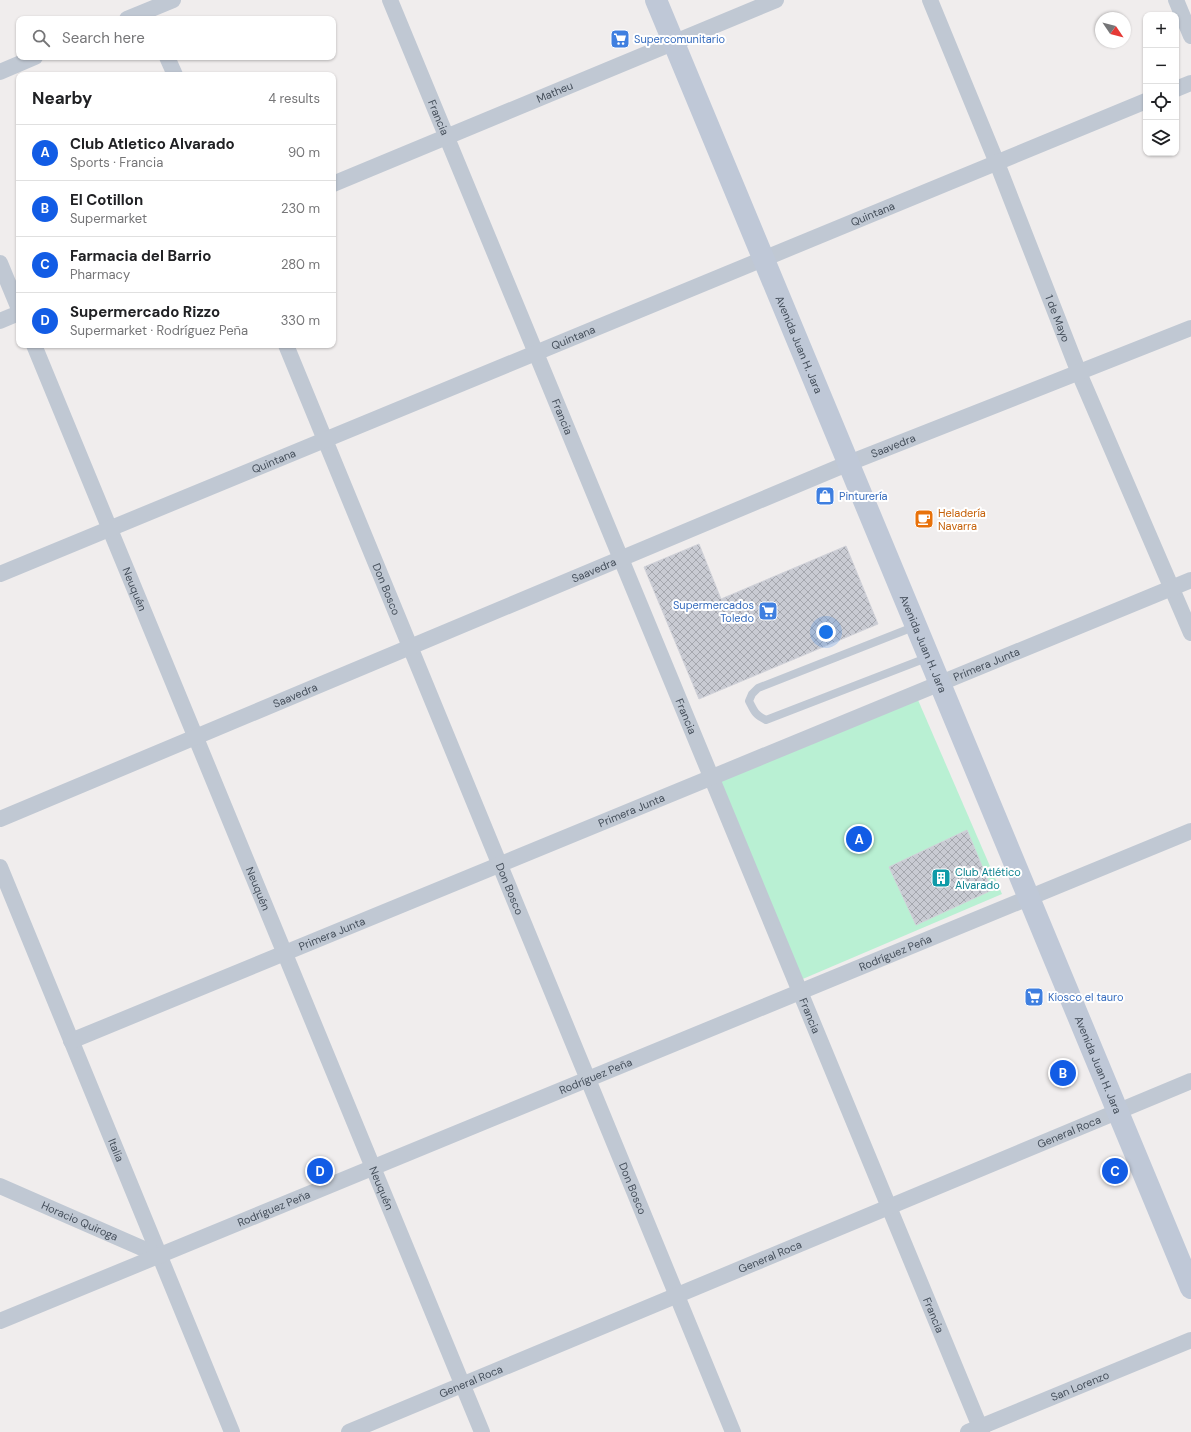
<!DOCTYPE html>
<html lang="en">
<head>
<meta charset="utf-8">
<style>
  :root { --surface:#fff; --page:#f2f2f2; --text:#202124; --muted:#757577; --line:#e0e0e0; --accent:#125ce5 }
  body { margin:0; font-family:"DM Sans",sans-serif; background:var(--page); color:var(--text) }
  .controls { position:absolute; right:12px; top:12px; display:grid; overflow:hidden; border-radius:8px; box-shadow:0 1px 3px #0004 }
  .controls button { width:36px; height:36px; display:grid; place-items:center; padding:0; border:0; border-bottom:1px solid var(--line); background:var(--surface); color:var(--text); font:20px sans-serif }
  .compass { position:absolute; left:1095px; top:12px; width:36px; height:36px; border-radius:50%; background:var(--surface); box-shadow:0 1px 3px #0004; rotate:125deg }
  .you { position:absolute; left:826px; top:632px; width:14px; height:14px; margin:-10px; border:3px solid #fff; border-radius:50%; background:#1a73e8; box-shadow:0 0 0 6px #1a73e833 }
  .badge { display:grid; place-items:center; width:26px; height:26px; border-radius:50%; background:var(--accent); color:#fff; font-size:13px; font-weight:700 }
  .pin { position:absolute; translate:-50% -50%; border:2px solid #fff; box-shadow:0 1px 4px #0006 }
  .list { margin:0; padding:0; list-style:none }
  h2 { display:flex; justify-content:space-between; align-items:center; height:52px; margin:0; padding:0 16px; font-size:17px }
  h2 small { font-size:13px; font-weight:400; color:var(--muted) }
  .list li { display:grid; grid-template-columns:26px 1fr auto; gap:12px; align-items:center; box-sizing:border-box; height:56px; padding:0 16px; border-top:1px solid var(--line) }
  .list b { display:block; font-size:15px; white-space:nowrap }
  .list p { margin:0; font-size:13px; white-space:nowrap; color:var(--muted) }
  .list em { font-size:13px; font-style:normal; color:var(--muted) }
  .icon { flex:none; width:22px; height:22px; fill:none; stroke:currentColor; stroke-width:2; stroke-linecap:round; stroke-linejoin:round }
  .map { position:relative; flex:none; width:1191px; height:1432px; overflow:hidden }
  .search { position:absolute; background:var(--surface); box-shadow:0 1px 3px #0004; left:16px; top:16px; width:320px; height:44px; display:flex; align-items:center; gap:10px; box-sizing:border-box; padding:0 14px; border-radius:8px; color:var(--muted); font-size:15px }
  .panel { position:absolute; background:var(--surface); box-shadow:0 1px 3px #0004; left:16px; top:72px; width:320px; height:276px; border-radius:8px }
  .map>svg:first-child { display:block }
</style>
</head>
<body>
<div class="map">
<svg width="1191" height="1432" viewBox="0 0 1191 1432">
  <defs>
    <pattern id="building-cross-hatch" width="8" height="8" patternUnits="userSpaceOnUse"><rect width="8" height="8" fill="#c9cbd3"/><path d="M0 0l8 8M0 8l8-8" fill="none" stroke="#a5a7ae"/></pattern>
  </defs>
  <rect width="100%" height="100%" fill="#f0eded"/>
  <path fill="#b9f0d3" d="M918,700L1002,894L798,981L715,782Z"/>
  <g fill="url(#building-cross-hatch)" stroke="#d1d2d9">
    <path d="M699,544L721,599L846,546L878,624L699,699L644,567Z"/>
    <path d="M967,830L992,890L916,925L889,867Z"/>
  </g>
  <g fill="none" stroke-linecap="round" stroke-linejoin="round">
    <path stroke="#c0c8d3" stroke-width="8" d="M916,626L758,688L752,694L749,701C754,711 755,715 766,720L929,657"/>
    <g stroke="#c0c8d3" stroke-width="16">
      <path id="s1" d="M390,0L982,1432"/>
      <path id="s2" d="M930,0L997,163L1079,373L1191,633"/>
      <path d="M1176,0L1191,36"/>
      <path d="M127,19L173,0"/>
      <path d="M167,57L175,75"/>
      <path d="M0,72L35,57"/>
      <path d="M1176,89L1191,83"/>
      <path id="s3" d="M333,184L776,0"/>
      <path d="M0,263L19,309"/>
      <path d="M0,321L19,313"/>
      <path id="s4" d="M34,345L482,1432"/>
      <path id="s5" d="M286,345L733,1432"/>
      <path id="s6" d="M0,574L1146,101"/>
      <path id="s7" d="M0,819L849,463L1191,328"/>
      <path id="s8" d="M0,867L232,1432"/>
      <path id="s9" d="M71,1041L1191,580"/>
      <path id="s10" d="M0,1186L160,1256"/>
      <path id="s11" d="M0,1321L1191,831"/>
      <path id="s12" d="M349,1432L1191,1081"/>
      <path id="s13" d="M968,1432L1191,1340"/>
    </g>
    <path stroke="#bfc8d7" stroke-width="22" id="s14" d="M656,0L1191,1288"/>
  </g>
  <defs>
    <g id="supermarket-square" transform="scale(1)"><rect x="-9" y="-9" width="18" height="18" rx="4" fill="#3f7fe0" stroke="#fff"/><path d="M-6-5.5h2.5l.6 2H6L4.5 2H-2.5L-4.4-4H-6ZM-1.5 3.2a1.3 1.3 0 1 0 .1 0ZM3 3.2a1.3 1.3 0 1 0 .1 0Z" fill="#fff"/></g>
    <g id="shop-square" transform="scale(1)"><rect x="-9" y="-9" width="18" height="18" rx="4" fill="#3f7fe0" stroke="#fff"/><path d="M-5-2.5h2.3a2.7 3.5 0 0 1 5.4 0H5L5.5 6h-11ZM-1.5-2.5h3a1.5 2.3 0 0 0-3 0Z" fill="#fff"/></g>
    <g id="cafe-square" transform="scale(1)"><rect x="-9" y="-9" width="18" height="18" rx="4" fill="#e8710a" stroke="#fff"/><path d="M-5.5-4.5H6V0H3Q3 3.5 0 3.5H-2.5Q-5.5 3.5-5.5 0ZM3-3.2v2h1.7v-2ZM-6 4.5H4V6H-6Z" fill="#fff"/></g>
    <g id="building-square" transform="scale(1)"><rect x="-9" y="-9" width="18" height="18" rx="4" fill="#0f9aa8" stroke="#fff"/><path d="M-4-6H4V6H1V3H-1V6H-4ZM-2.5-4.3h1.7v1.8h-1.7ZM.8-4.3h1.7v1.8H.8ZM-2.5-1h1.7V.8h-1.7ZM.8-1h1.7V.8H.8Z" fill="#fff"/></g>
  </defs>
  <g fill-rule="evenodd">
    <use href="#supermarket-square" x="620" y="39"/>
    <use href="#shop-square" x="825" y="496"/>
    <use href="#cafe-square" x="924" y="519"/>
    <use href="#supermarket-square" x="768" y="611"/>
    <use href="#building-square" x="941" y="878"/>
    <use href="#supermarket-square" x="1034" y="997"/>
  </g>
  <g text-anchor="middle" dominant-baseline="central" stroke-width="4" stroke-linejoin="round" paint-order="stroke">
    <g font-size="11" fill="#366cbe" stroke="#fff" text-anchor="start">
      <text x="634" y="39">Supercomunitario</text>
      <text x="839" y="496">Pinturería</text>
      <text x="754" y="605" text-anchor="end">Supermercados<tspan x="754" dy="13">Toledo</tspan></text>
      <text x="1048" y="997">Kiosco el tauro</text>
    </g>
    <g font-size="11" fill="#454f5b" stroke="#fff">
      <text stroke="none"><textPath href="#s3" startOffset="240">Matheu</textPath></text>
      <text stroke="none"><textPath href="#s1" startOffset="127">Francia</textPath></text>
      <text stroke="none"><textPath href="#s6" startOffset="944">Quintana</textPath></text>
      <text stroke="none"><textPath href="#s2" startOffset="343">1 de Mayo</textPath></text>
      <text stroke="none"><textPath href="#s6" startOffset="620">Quintana</textPath></text>
      <text stroke="none"><textPath href="#s14" startOffset="373">Avenida Juan H. Jara</textPath></text>
      <text stroke="none"><textPath href="#s1" startOffset="451">Francia</textPath></text>
      <text stroke="none"><textPath href="#s7" startOffset="968">Saavedra</textPath></text>
      <text stroke="none"><textPath href="#s6" startOffset="296">Quintana</textPath></text>
      <text stroke="none"><textPath href="#s7" startOffset="644">Saavedra</textPath></text>
      <text stroke="none"><textPath href="#s4" startOffset="264">Neuquén</textPath></text>
      <text stroke="none"><textPath href="#s5" startOffset="264">Don Bosco</textPath></text>
      <text stroke="none"><textPath href="#s14" startOffset="697">Avenida Juan H. Jara</textPath></text>
      <text stroke="none"><textPath href="#s9" startOffset="990">Primera Junta</textPath></text>
      <text stroke="none"><textPath href="#s7" startOffset="320">Saavedra</textPath></text>
      <text stroke="none"><textPath href="#s1" startOffset="775">Francia</textPath></text>
      <text stroke="none"><textPath href="#s9" startOffset="606">Primera Junta</textPath></text>
      <text stroke="none"><textPath href="#s4" startOffset="588">Neuquén</textPath></text>
      <text stroke="none"><textPath href="#s5" startOffset="588">Don Bosco</textPath></text>
      <text stroke="none"><textPath href="#s9" startOffset="282">Primera Junta</textPath></text>
      <text stroke="none"><textPath href="#s11" startOffset="968">Rodríguez Peña</textPath></text>
      <text stroke="none"><textPath href="#s1" startOffset="1099">Francia</textPath></text>
      <text stroke="none"><textPath href="#s14" startOffset="1153">Avenida Juan H. Jara</textPath></text>
      <text stroke="none"><textPath href="#s11" startOffset="644">Rodríguez Peña</textPath></text>
      <text stroke="none"><textPath href="#s12" startOffset="780">General Roca</textPath></text>
      <text stroke="none"><textPath href="#s8" startOffset="306">Italia</textPath></text>
      <text stroke="none"><textPath href="#s4" startOffset="912">Neuquén</textPath></text>
      <text stroke="none"><textPath href="#s5" startOffset="912">Don Bosco</textPath></text>
      <text stroke="none"><textPath href="#s11" startOffset="296">Rodríguez Peña</textPath></text>
      <text stroke="none"><textPath href="#s10" startOffset="87">Horacio Quiroga</textPath></text>
      <text stroke="none"><textPath href="#s12" startOffset="456">General Roca</textPath></text>
      <text stroke="none"><textPath href="#s1" startOffset="1423">Francia</textPath></text>
      <text stroke="none"><textPath href="#s12" startOffset="132">General Roca</textPath></text>
      <text stroke="none"><textPath href="#s13" startOffset="121">San Lorenzo</textPath></text>
    </g>
    <g font-size="11" fill="#c56008" stroke="#fff" text-anchor="start">
      <text x="938" y="513">Heladería<tspan x="938" dy="13">Navarra</tspan></text>
    </g>
    <g font-size="11" fill="#0d838f" stroke="#fff" text-anchor="start">
      <text x="955" y="872">Club Atlético<tspan x="955" dy="13">Alvarado</tspan></text>
    </g>
  </g>
</svg>
<div class="controls">
<button>+</button>
<button>−</button>
<button><svg class="icon" aria-label="locate" viewBox="0 0 24 24"><circle cx="12" cy="12" r="6"/><path d="M12 2v4M12 18v4M2 12h4M18 12h4"/></svg></button>
<button><svg class="icon" aria-label="layers" viewBox="0 0 24 24"><path d="M12 4l9 5-9 5-9-5zM3 14l9 5 9-5"/></svg></button>
</div>
<svg class="compass" viewBox="-18 -18 36 36"><path d="M0-13l5 13h-10z" fill="#e53935"/><path d="M0 13l5-13h-10z" fill="#757577"/></svg>
<div class="you"></div>
<div class="pin badge" style="left:859px;top:839px">A</div>
<div class="pin badge" style="left:1063px;top:1073px">B</div>
<div class="pin badge" style="left:1115px;top:1171px">C</div>
<div class="pin badge" style="left:320px;top:1171px">D</div>
<div class="search"><svg class="icon" aria-label="search" viewBox="0 0 24 24"><circle cx="10" cy="10" r="6"/><path d="M15 15l6 6"/></svg>Search here</div>
<section class="panel">
<h2>Nearby<small>4 results</small></h2>
<ul class="list">
<li><span class="badge">A</span><div><b>Club Atletico Alvarado</b><p>Sports · Francia</p></div><em>90 m</em></li>
<li><span class="badge">B</span><div><b>El Cotillon</b><p>Supermarket</p></div><em>230 m</em></li>
<li><span class="badge">C</span><div><b>Farmacia del Barrio</b><p>Pharmacy</p></div><em>280 m</em></li>
<li><span class="badge">D</span><div><b>Supermercado Rizzo</b><p>Supermarket · Rodríguez Peña</p></div><em>330 m</em></li>
</ul>
</section>
</div>
</body>
</html>
